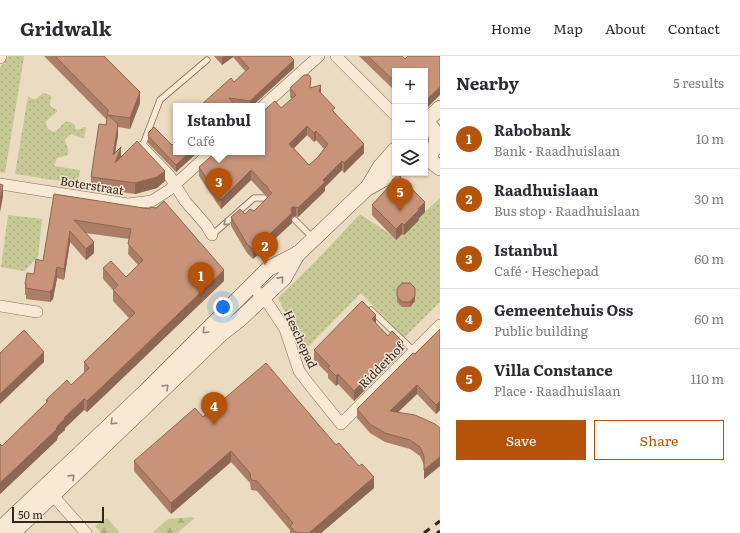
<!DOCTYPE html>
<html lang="en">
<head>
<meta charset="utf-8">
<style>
  :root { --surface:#fff; --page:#f2f2f3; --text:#2b2b33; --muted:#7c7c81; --line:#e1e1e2; --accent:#b45309 }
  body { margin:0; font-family:Literata,serif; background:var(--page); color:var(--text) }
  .controls { position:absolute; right:12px; top:12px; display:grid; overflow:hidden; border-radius:0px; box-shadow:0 1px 3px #0004 }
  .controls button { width:36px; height:36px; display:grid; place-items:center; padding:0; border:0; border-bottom:1px solid var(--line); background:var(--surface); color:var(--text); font:20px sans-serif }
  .scale { position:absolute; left:12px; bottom:10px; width:92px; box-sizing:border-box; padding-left:4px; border:2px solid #34261d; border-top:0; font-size:11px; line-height:14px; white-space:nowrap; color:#34261d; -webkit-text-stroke:3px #f3e6d0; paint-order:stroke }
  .you { position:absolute; left:223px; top:251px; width:14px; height:14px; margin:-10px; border:3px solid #fff; border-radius:50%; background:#1a73e8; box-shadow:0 0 0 6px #1a73e833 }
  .badge { display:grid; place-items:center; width:26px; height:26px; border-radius:50%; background:var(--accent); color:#fff; font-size:13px; font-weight:700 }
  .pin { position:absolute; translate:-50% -33px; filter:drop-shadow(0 1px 2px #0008) }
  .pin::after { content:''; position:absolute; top:21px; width:14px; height:12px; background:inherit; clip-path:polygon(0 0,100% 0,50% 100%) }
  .popup { position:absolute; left:173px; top:47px; width:92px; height:52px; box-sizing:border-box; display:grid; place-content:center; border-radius:0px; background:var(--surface); filter:drop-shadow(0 1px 3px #0005); font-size:13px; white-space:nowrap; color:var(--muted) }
  .popup b { font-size:15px; color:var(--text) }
  .popup::after { content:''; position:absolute; left:50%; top:100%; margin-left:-8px; border:8px solid transparent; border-top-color:var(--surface) }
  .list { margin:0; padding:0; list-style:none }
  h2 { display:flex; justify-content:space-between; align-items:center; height:52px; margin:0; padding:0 16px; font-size:17px }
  h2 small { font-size:13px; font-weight:400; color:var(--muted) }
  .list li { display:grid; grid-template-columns:26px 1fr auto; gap:12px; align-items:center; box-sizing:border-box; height:60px; padding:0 16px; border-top:1px solid var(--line) }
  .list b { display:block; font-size:15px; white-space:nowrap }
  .list p { margin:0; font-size:13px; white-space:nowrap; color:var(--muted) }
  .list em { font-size:13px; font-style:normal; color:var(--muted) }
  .actions { display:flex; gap:8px; padding:12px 16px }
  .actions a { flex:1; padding:9px 0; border:1px solid var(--accent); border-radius:0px; text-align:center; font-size:14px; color:var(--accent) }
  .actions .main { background:var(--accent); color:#fff }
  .icon { flex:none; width:22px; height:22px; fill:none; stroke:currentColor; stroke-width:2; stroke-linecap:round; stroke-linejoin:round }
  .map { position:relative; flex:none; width:440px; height:477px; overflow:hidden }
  header { display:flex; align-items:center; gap:24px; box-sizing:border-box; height:56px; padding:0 20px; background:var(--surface); border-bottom:1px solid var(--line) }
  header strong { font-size:19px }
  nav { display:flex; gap:22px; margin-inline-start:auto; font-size:14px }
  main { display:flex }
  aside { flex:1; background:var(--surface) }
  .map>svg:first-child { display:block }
</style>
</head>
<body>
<header>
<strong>Gridwalk</strong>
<nav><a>Home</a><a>Map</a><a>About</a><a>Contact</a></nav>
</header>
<main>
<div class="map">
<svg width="440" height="477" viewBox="0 0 440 477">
  <defs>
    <pattern id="grass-dots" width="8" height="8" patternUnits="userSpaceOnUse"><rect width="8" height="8" fill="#c6c995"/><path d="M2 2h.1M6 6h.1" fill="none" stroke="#abac80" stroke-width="1.8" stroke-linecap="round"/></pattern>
    <pattern id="forest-firs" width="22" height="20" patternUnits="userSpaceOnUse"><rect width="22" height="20" fill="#c6c995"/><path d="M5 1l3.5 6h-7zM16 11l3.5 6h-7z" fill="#abac80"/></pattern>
  </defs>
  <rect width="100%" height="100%" fill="#ebdbc0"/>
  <g fill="url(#grass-dots)">
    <path d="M8,0H23L24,1L5,117L0,116V12Z"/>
    <path d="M43,37L50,39L51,41L50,48V50L57,54V56L46,65C45,71 49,75 55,76C63,70 64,60 75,69V73L78,74L84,71H86L84,82C79,82 76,79 71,78L65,83C65,88 70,93 68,99C64,101 61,100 57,102L54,110L80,114L78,128L15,118L28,40L32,43H36Z"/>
    <path d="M440,142V246L404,282L361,237L304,295L278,242L313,208L360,158L396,182Z"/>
    <path d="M8,159L42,163L38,201L24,215L1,211Z"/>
  </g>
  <g fill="url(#forest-firs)">
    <path d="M191,461L195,462L177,477H152L168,463Z"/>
    <path d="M107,462L120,477H101L95,470Z"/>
  </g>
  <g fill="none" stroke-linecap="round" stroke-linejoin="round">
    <g stroke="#846d59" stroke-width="7">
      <g id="lane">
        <path d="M142,91L160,44L207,4"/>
        <path d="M295,164L313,182"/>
        <path d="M212,179L254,142H264"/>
        <path d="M371,254L414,295"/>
      </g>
    </g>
    <g stroke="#846d59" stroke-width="12">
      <g id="street">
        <path d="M336,0L395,59"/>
        <path d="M0,2L1,0"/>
        <path d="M262,51L319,0"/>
        <path d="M142,91L169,119L185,145L206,169L212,179"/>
        <path d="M0,128L128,148L152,145L169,134L211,96"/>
        <path d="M251,230L263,241L269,249L285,273L299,315L308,327L341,368L440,269"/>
        <path d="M0,250L37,256"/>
        <path d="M48,434L86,477"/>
      </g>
    </g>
    <g stroke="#654e3c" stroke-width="16">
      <g id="secondary">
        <path d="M425,66L440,52"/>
        <path d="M425,67C440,74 440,94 425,101"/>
        <path d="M426,101L440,112"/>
        <path d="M368,131L380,111L395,94"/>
        <path d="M0,473L147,334L268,213L299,197L366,133L391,119L395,115"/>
        <path d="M13,477L221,278L239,264L284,222L298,197"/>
      </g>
    </g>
    <use href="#lane" stroke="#f7e9d3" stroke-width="5.5"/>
    <use href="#street" stroke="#f7e9d3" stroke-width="11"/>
    <use href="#secondary" stroke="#f7e9d3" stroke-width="15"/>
    <g stroke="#34261d" stroke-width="3" stroke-dasharray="7 7" stroke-linecap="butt">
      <path d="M424,477L440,465"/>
      <path d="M437,477L440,475"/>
    </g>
  </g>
  <g fill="#ac7e67" fill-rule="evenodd">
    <path d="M44,0H104L140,47L130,73L118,71V79L115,97L121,102L165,125L157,132L135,138L91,132V121L106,69L107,64Z"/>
    <path d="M214,0H290L294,12L252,50H201V49L234,26L246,16L233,1L222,9Z"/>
    <path d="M359,0H402L405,3L440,0L425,15H395V35Z"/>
    <path d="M311,31L321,37L364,97L344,117L342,114L325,131V135L298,161L296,160L292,161V167L253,203L247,197L231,170V161L254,155L268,141L267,140L264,138L251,124L221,153L199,120V111L281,52L292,43L290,41V32ZM307,79L314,86L316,84L324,93L317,102L309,109L294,92Z"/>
    <path d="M148,80L172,89L176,96H198L176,116L148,87Z"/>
    <path d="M54,138L150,153L224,225L105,339L87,356L84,354L65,372V374L58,380L57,384L0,438V388L2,390L46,347V344L71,329L84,317V306L129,262L113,245V234L103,223V212L126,221L138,209L128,198L129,183L85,177L94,197L86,204L70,186L64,224L57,222L53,243L50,246L26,243V239H25V228L34,218L43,205Z"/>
    <path d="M372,149L425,156L419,162V164L404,179L402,178L396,184L372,159Z"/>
    <path d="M397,233L415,245L410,251H402L397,246Z"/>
    <path d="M376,268L403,296L354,345L338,328L336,330L328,322V318L314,304V294Z"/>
    <path d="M440,273V354L436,358L417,338L398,356L440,372V411V410L424,423V409L420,400L410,393L385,386L370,377L357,362V353Z"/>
    <path d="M203,361L336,389L374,432L321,477H290V474L257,435L251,434L250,427L231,406L171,458L134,415V405Z"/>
  </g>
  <g fill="#8c6754">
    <path d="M224,0H233V1L222,9V2Z"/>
    <path d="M294,4V12L252,50H250V45Z"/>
    <path d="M321,29V38L319,35Z"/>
    <path d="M440,31V39L425,54V45Z"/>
    <path d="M140,36V47L130,73V62Z"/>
    <path d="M118,68V79L113,110V99Z"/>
    <path d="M307,70V79L289,97V88Z"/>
    <path d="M316,75V84L314,86V77Z"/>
    <path d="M364,88V97L344,117V107Z"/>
    <path d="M121,91V102L115,107Z"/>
    <path d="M190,96H198L176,116V109Z"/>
    <path d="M342,105V114L325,131V135L298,161V152L323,124Z"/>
    <path d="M251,114V124L221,153V144Z"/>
    <path d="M165,115V125L157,132L135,138V127Z"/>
    <path d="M3,129V141L0,156V144Z"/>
    <path d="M425,146V156L419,162V164L404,179V169Z"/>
    <path d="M292,151H296V160L292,161V167L253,203V194L291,154Z"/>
    <path d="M402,167V178L396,184V173Z"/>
    <path d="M70,175V186L64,224V213Z"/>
    <path d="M94,186V197L86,204V193Z"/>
    <path d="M57,211V222L53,243L50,246V236Z"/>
    <path d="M224,214V225L87,356V345Z"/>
    <path d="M415,240V245L410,251V246Z"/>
    <path d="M376,259V269L372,263Z"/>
    <path d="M403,286V296L354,345V335Z"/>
    <path d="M44,296V306L0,348V338Z"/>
    <path d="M338,318V328L336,330V320Z"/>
    <path d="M417,329V338L390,364V355Z"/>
    <path d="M84,343V354L65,372V374L58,380L57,384L0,438V427L57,370L64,362Z"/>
    <path d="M440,345V354L436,358V349Z"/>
    <path d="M231,395V406L171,458V447Z"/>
    <path d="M440,401V410L424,423V414Z"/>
    <path d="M374,421V432L321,477H309Z"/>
  </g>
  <g fill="#c89378" stroke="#8c6754" fill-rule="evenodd">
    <path d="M55,0H104L140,36L130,62L108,59L118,68L113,99L121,91L115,107L137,85L165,115L157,121L135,127L91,121L99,68L106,69L108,54Z"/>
    <path d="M238,0H290L294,4L250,45L229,42L236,50H203L201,49L231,22L234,26L249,12Z"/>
    <path d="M368,0H402L405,3L408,0H440V31L425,45V15H395V26Z"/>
    <path d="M304,19H309L311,22L310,32L321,29L319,35L335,52L332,54L364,88L344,107L342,105L323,124L325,126L298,152L296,151H292L291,154L292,157L253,194L247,188L231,161L240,153L245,158L250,153L254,155L272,137L268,133L267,130L264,128L251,114L221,144L199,111L216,96H262V56L275,45L281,52L296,39L290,32ZM307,70L314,77L316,75L328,88L317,102L309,109L289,88Z"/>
    <path d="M154,71L172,89L176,85V96H190L176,109L148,80L149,76Z"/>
    <path d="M398,119L425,146L418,153L419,154L404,169L402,167L396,173L372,149L392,127V124Z"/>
    <path d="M0,128L3,129L0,144Z"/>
    <path d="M54,138L150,153V151L156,152L164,145L224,214L105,328L87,345L84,343L64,362L65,363L57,370L58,371L56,372L57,373L0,427V388L2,390L48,345L46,344L67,324L71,329L89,312L84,306L135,257L113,234L118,229L103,212L111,205L126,221L143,204L128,188L131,173L74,164L94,186L86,193L70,175L64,213L57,211L53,232L50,236L26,232V228H25L27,217L34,218L36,203L43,205Z"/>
    <path d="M402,227H410L415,232V240L410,246H402L397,240V233Z"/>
    <path d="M362,245L376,259L372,263L388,280L392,275L403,286L354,335L338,318L336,320L328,312L330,310L314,294Z"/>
    <path d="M440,273V345L436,349L417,329L390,355L415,359L435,368L440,372V402V401L424,414V400L420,391L410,384L385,377L370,368L357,353L413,297L415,298Z"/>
    <path d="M24,274L44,296L0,338V297Z"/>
    <path d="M266,307L336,389L339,387L359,410L362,408L374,421L309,477H297L290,470L293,467L257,425L251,424L250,417L231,395L171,447L134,405L195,352L203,361Z"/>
  </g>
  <defs><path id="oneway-chevron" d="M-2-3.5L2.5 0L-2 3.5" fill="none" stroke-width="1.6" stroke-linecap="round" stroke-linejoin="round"/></defs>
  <g stroke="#968878">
    <use href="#oneway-chevron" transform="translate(226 167) rotate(138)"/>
    <use href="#oneway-chevron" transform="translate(281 223) rotate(-48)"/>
    <use href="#oneway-chevron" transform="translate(205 275) rotate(135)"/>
    <use href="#oneway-chevron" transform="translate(166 331) rotate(-44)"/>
    <use href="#oneway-chevron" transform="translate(113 366) rotate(136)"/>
    <use href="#oneway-chevron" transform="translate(72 421) rotate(-44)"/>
  </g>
  <g text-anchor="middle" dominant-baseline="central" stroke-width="3" stroke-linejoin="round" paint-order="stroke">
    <g font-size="12" fill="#34261d" stroke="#f3e6d0">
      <text transform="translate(92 129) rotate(9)">Boterstraat</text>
      <text transform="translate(301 283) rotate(65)">Heschepad</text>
      <text transform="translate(381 309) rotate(-45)">Ridderhof</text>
    </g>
  </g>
</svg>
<div class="controls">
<button>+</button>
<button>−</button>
<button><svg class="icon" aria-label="layers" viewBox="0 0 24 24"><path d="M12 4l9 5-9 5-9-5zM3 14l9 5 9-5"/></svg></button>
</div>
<div class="scale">50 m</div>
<div class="you"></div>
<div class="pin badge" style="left:201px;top:239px">1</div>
<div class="pin badge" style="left:265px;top:209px">2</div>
<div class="pin badge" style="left:219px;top:145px">3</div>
<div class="popup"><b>Istanbul</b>Café</div>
<div class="pin badge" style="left:214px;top:369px">4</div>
<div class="pin badge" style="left:400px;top:155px">5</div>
</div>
<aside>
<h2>Nearby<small>5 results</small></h2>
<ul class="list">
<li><span class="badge">1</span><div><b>Rabobank</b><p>Bank · Raadhuislaan</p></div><em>10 m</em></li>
<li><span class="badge">2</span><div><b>Raadhuislaan</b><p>Bus stop · Raadhuislaan</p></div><em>30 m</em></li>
<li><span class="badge">3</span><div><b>Istanbul</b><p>Café · Heschepad</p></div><em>60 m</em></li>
<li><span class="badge">4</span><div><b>Gemeentehuis Oss</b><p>Public building</p></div><em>60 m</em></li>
<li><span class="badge">5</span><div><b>Villa Constance</b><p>Place · Raadhuislaan</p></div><em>110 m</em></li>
</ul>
<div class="actions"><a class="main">Save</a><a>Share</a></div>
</aside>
</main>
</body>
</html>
